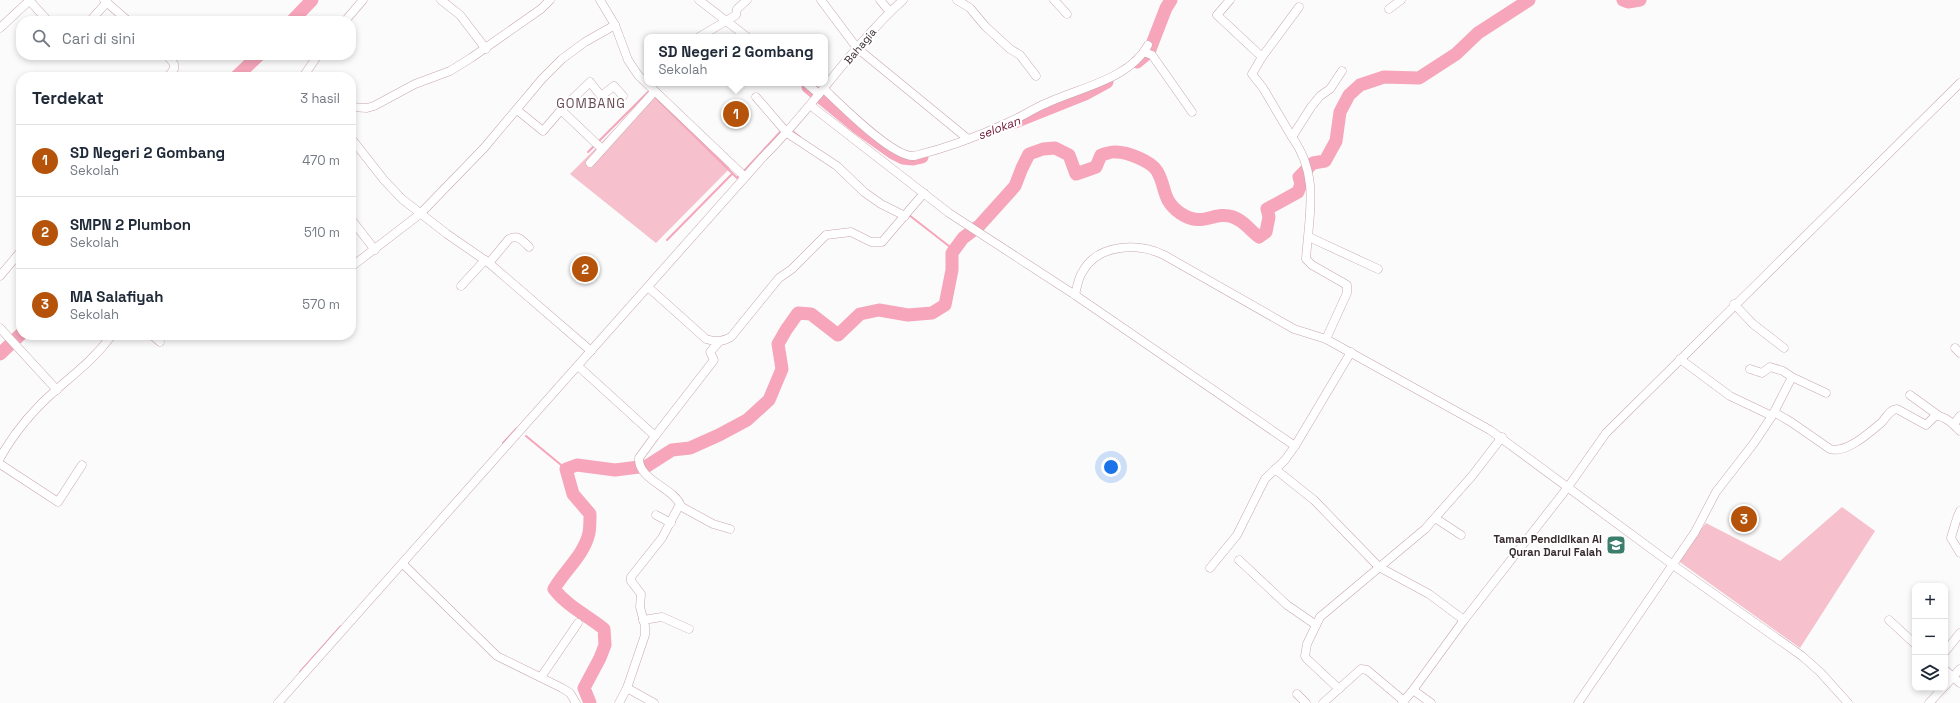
<!DOCTYPE html>
<html lang="id">
<head>
<meta charset="utf-8">
<style>
  :root { --surface:#fff; --page:#f2f2f3; --text:#1f2937; --muted:#747a83; --line:#e0e1e3; --accent:#b45309 }
  body { margin:0; font-family:"Space Grotesk",sans-serif; background:var(--page); color:var(--text) }
  .controls { position:absolute; right:12px; bottom:12px; display:grid; overflow:hidden; border-radius:8px; box-shadow:0 2px 6px #0003 }
  .controls button { width:36px; height:36px; display:grid; place-items:center; padding:0; border:0; border-bottom:1px solid var(--line); background:var(--surface); color:var(--text); font:20px sans-serif }
  .you { position:absolute; left:1111px; top:467px; width:14px; height:14px; margin:-10px; border:3px solid #fff; border-radius:50%; background:#1a73e8; box-shadow:0 0 0 6px #1a73e833 }
  .badge { display:grid; place-items:center; width:26px; height:26px; border-radius:50%; background:var(--accent); color:#fff; font-size:13px; font-weight:700 }
  .pin { position:absolute; translate:-50% -50%; border:2px solid #fff; box-shadow:0 1px 4px #0006 }
  .popup { position:absolute; left:644px; top:34px; width:184px; height:52px; box-sizing:border-box; display:grid; place-content:center; border-radius:8px; background:var(--surface); filter:drop-shadow(0 1px 3px #0005); font-size:13px; white-space:nowrap; color:var(--muted) }
  .popup b { font-size:15px; color:var(--text) }
  .popup::after { content:''; position:absolute; left:50%; top:100%; margin-left:-8px; border:8px solid transparent; border-top-color:var(--surface) }
  .list { margin:0; padding:0; list-style:none }
  h2 { display:flex; justify-content:space-between; align-items:center; height:52px; margin:0; padding:0 16px; font-size:17px }
  h2 small { font-size:13px; font-weight:400; color:var(--muted) }
  .list li { display:grid; grid-template-columns:26px 1fr auto; gap:12px; align-items:center; box-sizing:border-box; height:72px; padding:0 16px; border-top:1px solid var(--line) }
  .list b { display:block; font-size:15px; white-space:nowrap }
  .list p { margin:0; font-size:13px; white-space:nowrap; color:var(--muted) }
  .list em { font-size:13px; font-style:normal; color:var(--muted) }
  .icon { flex:none; width:22px; height:22px; fill:none; stroke:currentColor; stroke-width:2; stroke-linecap:round; stroke-linejoin:round }
  .map { position:relative; flex:none; width:1960px; height:703px; overflow:hidden }
  .search { position:absolute; background:var(--surface); box-shadow:0 2px 6px #0003; left:16px; top:16px; width:340px; height:44px; display:flex; align-items:center; gap:10px; box-sizing:border-box; padding:0 14px; border-radius:16px; color:var(--muted); font-size:15px }
  .panel { position:absolute; background:var(--surface); box-shadow:0 2px 6px #0003; left:16px; top:72px; width:340px; height:268px; border-radius:16px }
  .map>svg:first-child { display:block }
</style>
</head>
<body>
<div class="map">
<svg width="1960" height="703" viewBox="0 0 1960 703">
  <rect width="100%" height="100%" fill="#fbfbfb"/>
  <g fill="#f6c0cd">
    <path d="M653,91L736,162L656,243L570,174Z"/>
    <path d="M1842,507L1875,531L1800,648L1677,560L1706,523L1780,561Z"/>
  </g>
  <g fill="none" stroke-linecap="round" stroke-linejoin="round">
    <g stroke="#f6a5ba" stroke-width="2">
      <path d="M654,96L737,178L739,175"/>
      <path d="M791,130L800,137"/>
      <path d="M598,142L648,92L651,94"/>
      <path d="M588,152L595,145"/>
      <path d="M743,172L782,130"/>
      <path d="M909,215L954,250"/>
      <path d="M667,240L732,174"/>
      <path d="M526,436L566,469"/>
      <path d="M503,443L517,428"/>
      <path d="M300,672L341,626"/>
    </g>
    <g stroke="#f6a5ba" stroke-width="13">
      <path d="M1623,0L1628,2L1640,0"/>
      <path d="M292,21L312,0"/>
      <path d="M1137,62L1149,52L1166,8L1171,0"/>
      <path d="M236,77L259,55"/>
      <path d="M808,87L858,128L893,153L903,158L913,159L922,157"/>
      <path d="M1015,122L1085,94L1107,82"/>
      <path d="M0,354L21,334"/>
      <path d="M590,703L584,688L600,658L605,645L604,629C588,616 567,606 554,589C565,570 584,555 589,533C590,527 590,520 590,514L573,494L566,469L577,465L615,470L647,466L672,450L690,448L719,435L747,420L769,400L782,369L778,344L786,330L798,313L811,314L838,335L860,314L879,310L908,315L932,313L945,305L952,270V253L963,238L979,226L1015,186L1022,168L1029,154L1043,149L1055,148L1069,155L1076,174L1096,167L1101,155C1106,154 1112,151 1116,152C1127,152 1151,161 1157,171C1167,188 1161,199 1180,213C1204,229 1213,210 1233,217C1245,221 1249,230 1259,237L1266,232L1269,217L1267,209L1298,192L1301,184L1299,177L1313,163L1325,161L1336,141L1340,112L1349,95L1360,85L1384,77L1419,78L1456,54L1478,33L1529,0"/>
    </g>
    <g stroke="#c8a7ae" stroke-width="9">
      <g id="street">
        <path d="M29,0L48,21"/>
        <path d="M104,0L128,21"/>
        <path d="M441,0L460,15L486,49"/>
        <path d="M600,0L615,25L628,60L638,75L745,177"/>
        <path d="M699,0L747,37"/>
        <path d="M821,0L857,48L968,139"/>
        <path d="M880,0L890,12"/>
        <path d="M957,0L970,8L985,26L1010,49L1020,55L1036,76"/>
        <path d="M1054,0L1067,14"/>
        <path d="M1230,0L1217,15L1262,57"/>
        <path d="M1389,9L1401,0"/>
        <path d="M90,21L107,2"/>
        <path d="M345,21L363,0"/>
        <path d="M0,28L30,0"/>
        <path d="M699,37L736,15L737,9L747,0"/>
        <path d="M1144,52L1152,55L1192,112"/>
        <path d="M167,55L174,64V69L168,77"/>
        <path d="M303,77L318,55"/>
        <path d="M806,83L819,94"/>
        <path d="M824,89C840,104 893,158 914,156C947,148 979,136 1009,122C1022,117 1034,108 1047,103C1079,88 1130,79 1148,45"/>
        <path d="M756,97L787,133L837,166L864,192L881,204L905,216"/>
        <path d="M810,105L949,213L1075,295L1295,446"/>
        <path d="M351,107L367,108L374,106L415,84L450,71L471,58L541,9L550,0"/>
        <path d="M517,110L543,131L561,110L602,149"/>
        <path d="M561,110L590,82L601,96L614,86L623,96"/>
        <path d="M1292,137L1263,88L1252,74L1262,57L1299,7"/>
        <path d="M351,138L384,180L402,199L447,234L489,263L591,351"/>
        <path d="M590,163L654,92"/>
        <path d="M351,219L375,250"/>
        <path d="M1309,237L1378,269"/>
        <path d="M489,263L509,239C518,234 523,241 529,247"/>
        <path d="M351,267L420,214L484,148L542,79L562,59L585,42L615,25"/>
        <path d="M0,276L21,251"/>
        <path d="M461,286L485,260"/>
        <path d="M648,287L706,339C716,342 722,342 731,337L779,278L792,269L826,235L851,232L871,242H882L924,193"/>
        <path d="M1075,295C1077,287 1078,278 1083,271C1099,243 1139,243 1164,255L1294,329L1326,339L1490,430L1673,565L1802,656L1820,672L1848,703"/>
        <path d="M1734,304L1753,324L1784,348"/>
        <path d="M0,328L57,390"/>
        <path d="M152,335L160,342"/>
        <path d="M1326,339L1347,293V285L1312,265L1306,259C1309,214 1320,176 1292,137L1311,107L1320,96L1330,89L1342,71"/>
        <path d="M1955,348L1960,353"/>
        <path d="M1680,359L1730,396L1772,416"/>
        <path d="M578,366L655,436L639,458C638,480 672,487 680,504L662,538L631,577V581L641,594L640,607L645,626V635L627,688L619,703"/>
        <path d="M1792,377L1826,393"/>
        <path d="M1910,395L1939,416"/>
        <path d="M1774,412L1791,422L1830,449C1846,454 1869,433 1881,423C1887,417 1889,410 1897,409L1926,425L1935,416C1945,415 1954,425 1960,431"/>
        <path d="M1954,424L1960,416"/>
        <path d="M655,436L714,360L710,352L719,342"/>
        <path d="M0,458C14,433 35,408 57,389C78,371 95,358 112,335"/>
        <path d="M0,464L58,502L82,465"/>
        <path d="M1275,469L1314,500L1379,567L1429,594L1464,620"/>
        <path d="M680,506L713,524L730,529"/>
        <path d="M1960,511C1956,519 1954,528 1951,538L1960,553"/>
        <path d="M656,515L671,523"/>
        <path d="M1435,518L1461,535"/>
        <path d="M1239,560L1287,605L1316,625"/>
        <path d="M403,564L497,656L562,688L570,693L576,703"/>
        <path d="M1210,568L1237,535L1265,479L1285,460L1295,446L1351,352"/>
        <path d="M643,620L662,617L689,629"/>
        <path d="M1889,620L1915,644"/>
        <path d="M1945,652L1960,633"/>
        <path d="M1945,670L1960,683"/>
        <path d="M541,677L578,623"/>
        <path d="M1945,686L1960,669"/>
        <path d="M627,688L654,703"/>
        <path d="M1339,689L1307,659L1305,656L1307,644L1320,617L1425,529L1472,476L1502,437"/>
        <path d="M1413,690L1431,703"/>
        <path d="M1297,694L1306,703"/>
        <path d="M278,703L763,157C813,108 851,47 903,0"/>
        <path d="M1323,703L1361,669L1367,670L1404,701"/>
        <path d="M1402,703L1413,690L1464,620L1568,487L1606,433L1960,83"/>
        <path d="M1578,703L1695,532L1716,492L1754,443L1772,416L1792,377L1783,371L1770,367L1762,373L1750,369"/>
        <path d="M1929,703L1943,688"/>
      </g>
    </g>
    <use href="#street" stroke="#fff" stroke-width="8"/>
  </g>
  <defs>
    <g id="school-square" transform="scale(1)"><rect x="-9" y="-9" width="18" height="18" rx="4" fill="#3c7d6d" stroke="#fff"/><path d="M0-5L7-2L0 1L-7-2ZM-4 1L0 2.5L4 1V4Q0 6-4 4Z" fill="#fff"/></g>
  </defs>
  <g fill-rule="evenodd">
    <use href="#school-square" x="1616" y="545"/>
  </g>
  <g text-anchor="middle" dominant-baseline="central" stroke-width="4" stroke-linejoin="round" paint-order="stroke">
    <g font-size="11" fill="#392c2f" stroke="#fff">
      <text transform="translate(860 46) rotate(-50)">Bahagia</text>
    </g>
    <g font-size="11" font-weight="bold" fill="#392c2f" stroke="#fff" text-anchor="end">
      <text x="1602" y="539">Taman Pendidikan Al<tspan x="1602" dy="13">Quran Darul Falah</tspan></text>
    </g>
    <g font-size="12" font-style="italic" fill="#6d1737" stroke="#fff">
      <text transform="translate(999 128) rotate(-21)">selokan</text>
    </g>
    <g font-size="13" letter-spacing="1" fill="#694c53" stroke="#fff">
      <text x="591" y="103">GOMBANG</text>
    </g>
  </g>
</svg>
<div class="controls">
<button>+</button>
<button>−</button>
<button><svg class="icon" aria-label="layers" viewBox="0 0 24 24"><path d="M12 4l9 5-9 5-9-5zM3 14l9 5 9-5"/></svg></button>
</div>
<div class="you"></div>
<div class="pin badge" style="left:736px;top:114px">1</div>
<div class="popup"><b>SD Negeri 2 Gombang</b>Sekolah</div>
<div class="pin badge" style="left:585px;top:269px">2</div>
<div class="pin badge" style="left:1744px;top:519px">3</div>
<div class="search"><svg class="icon" aria-label="search" viewBox="0 0 24 24"><circle cx="10" cy="10" r="6"/><path d="M15 15l6 6"/></svg>Cari di sini</div>
<section class="panel">
<h2>Terdekat<small>3 hasil</small></h2>
<ul class="list">
<li><span class="badge">1</span><div><b>SD Negeri 2 Gombang</b><p>Sekolah</p></div><em>470 m</em></li>
<li><span class="badge">2</span><div><b>SMPN 2 Plumbon</b><p>Sekolah</p></div><em>510 m</em></li>
<li><span class="badge">3</span><div><b>MA Salafiyah</b><p>Sekolah</p></div><em>570 m</em></li>
</ul>
</section>
</div>
</body>
</html>
